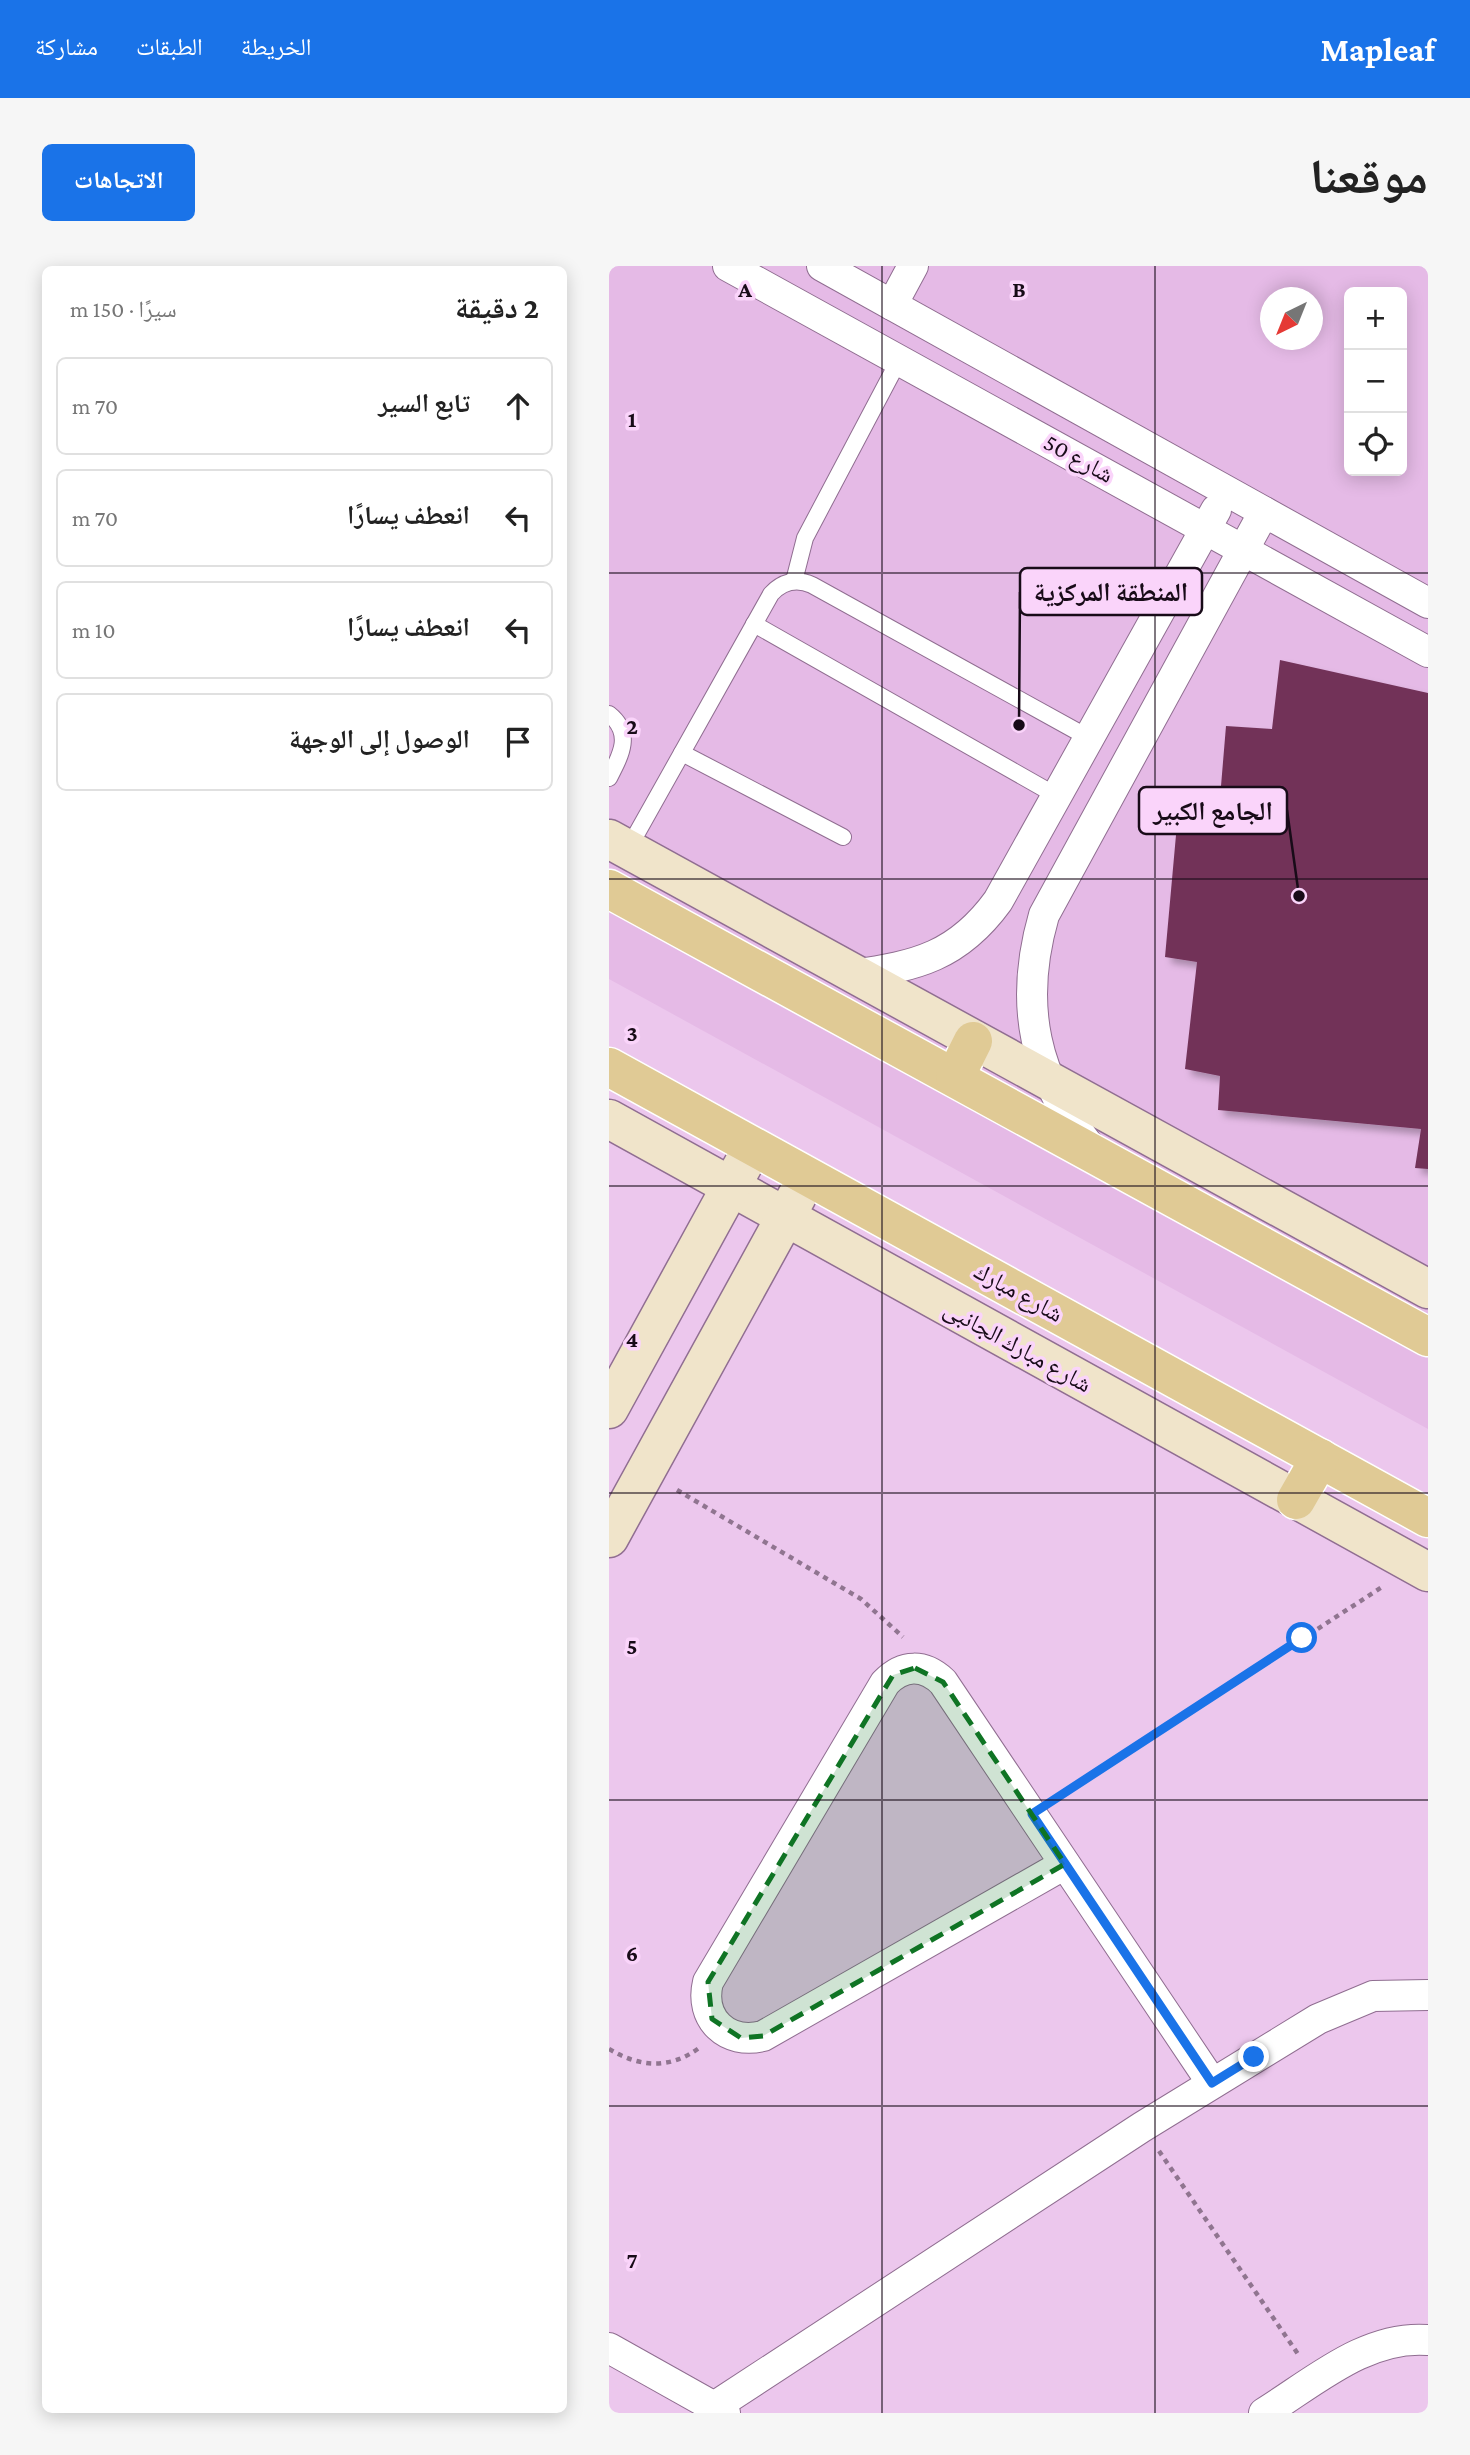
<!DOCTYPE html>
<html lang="ar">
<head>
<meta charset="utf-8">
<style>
  :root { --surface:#fff; --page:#f6f6f6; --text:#222; --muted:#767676; --line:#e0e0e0; --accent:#1a73e8 }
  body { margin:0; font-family:"Crimson Pro","Noto Naskh Arabic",serif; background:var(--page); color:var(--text); direction:rtl }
  .controls { position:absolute; right:21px; top:21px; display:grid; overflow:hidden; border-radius:10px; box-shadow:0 4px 18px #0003 }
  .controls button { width:63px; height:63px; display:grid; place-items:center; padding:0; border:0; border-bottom:2px solid var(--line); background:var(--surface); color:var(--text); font:35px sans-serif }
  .compass { position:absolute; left:651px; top:21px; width:63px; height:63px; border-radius:50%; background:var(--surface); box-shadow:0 4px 18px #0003; rotate:223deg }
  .stop { position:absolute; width:21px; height:21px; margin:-16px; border:5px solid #1a73e8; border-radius:50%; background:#fff }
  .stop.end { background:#1a73e8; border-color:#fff; box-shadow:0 2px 7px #0008 }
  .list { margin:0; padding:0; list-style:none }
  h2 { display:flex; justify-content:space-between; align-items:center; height:91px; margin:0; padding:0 28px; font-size:30px }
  h2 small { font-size:23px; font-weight:400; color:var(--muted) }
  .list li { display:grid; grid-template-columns:46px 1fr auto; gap:21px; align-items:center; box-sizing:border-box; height:98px; margin:0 14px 14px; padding:0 14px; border:2px solid var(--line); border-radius:10px }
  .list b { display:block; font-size:26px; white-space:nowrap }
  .list em { font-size:23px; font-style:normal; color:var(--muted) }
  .icon { flex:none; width:38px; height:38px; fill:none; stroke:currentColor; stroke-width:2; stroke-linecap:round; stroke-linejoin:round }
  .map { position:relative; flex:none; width:819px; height:2147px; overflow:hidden; direction:ltr; border-radius:10px }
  header { display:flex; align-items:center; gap:42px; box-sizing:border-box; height:98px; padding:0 35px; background:var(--accent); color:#fff }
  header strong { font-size:33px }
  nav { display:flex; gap:38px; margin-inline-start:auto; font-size:24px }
  .intro { display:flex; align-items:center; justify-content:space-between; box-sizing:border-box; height:168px; padding:0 42px }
  h1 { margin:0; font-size:49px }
  .button { padding:18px 32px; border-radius:10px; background:var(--accent); color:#fff; font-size:24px; font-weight:700 }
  main { display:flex; gap:42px; padding:0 42px }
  aside { flex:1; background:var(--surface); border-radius:10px; box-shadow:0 4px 18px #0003 }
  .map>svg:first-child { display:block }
</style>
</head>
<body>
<header>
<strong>Mapleaf</strong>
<nav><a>الخريطة</a><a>الطبقات</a><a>مشاركة</a></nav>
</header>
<div class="intro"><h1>موقعنا</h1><a class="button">الاتجاهات</a></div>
<main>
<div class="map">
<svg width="819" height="2147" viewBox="0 0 819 2147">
  <defs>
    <filter id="shadow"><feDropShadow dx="6" dy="6" stdDeviation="3.5" flood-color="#0004"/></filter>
  </defs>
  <rect width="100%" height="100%" fill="#ecc7ed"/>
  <path fill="#e5bae6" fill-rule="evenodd" d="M0,0H819V1163L0,713ZM740,26H793V205H740ZM662,32H704V74H662Z"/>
  <path fill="#723359" filter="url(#shadow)" d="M671,394L819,427V903L806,902L812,863L609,844L611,810L576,803L588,696L556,691L567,569L608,568L617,460L663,463Z"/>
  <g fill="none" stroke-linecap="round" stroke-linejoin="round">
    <g stroke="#906e91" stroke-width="18">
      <g id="lane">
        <path d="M185,315L196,272L290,94"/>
        <path d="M145,358L448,530"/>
        <path d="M0,448C24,467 12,489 0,512"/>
        <path d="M73,487L234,571"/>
        <path d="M19,583L162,328C173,316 187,312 203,319L480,472"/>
      </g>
    </g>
    <g stroke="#906e91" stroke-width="32">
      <g id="street">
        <path d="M119,0L819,386"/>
        <path d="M213,0L819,337"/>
        <path d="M283,39L304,0"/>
        <path d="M243,709C308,700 349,690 389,635L607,244"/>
        <path d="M484,885C425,812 409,739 435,649L655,246"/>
        <path d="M456,1598L154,1770C118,1779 90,1753 99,1716L276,1417C294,1398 315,1398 334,1416L603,1817"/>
        <path d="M0,2082L116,2147"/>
        <path d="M102,2147L105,2141L533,1861L709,1753L764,1730L819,1729"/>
        <path d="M655,2147C705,2116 757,2069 819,2074"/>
      </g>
    </g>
    <g stroke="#906e91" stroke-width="41">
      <g id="secondary">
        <path d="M0,573L819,1023"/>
        <path d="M0,853L819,1306"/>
        <path d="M0,1143L135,897"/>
        <path d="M0,1272L188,930"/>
      </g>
    </g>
    <g stroke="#fff" stroke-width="41">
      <g id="primary">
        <path d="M0,623L819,1071"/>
        <path d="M0,801L819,1252"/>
        <path d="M346,811L364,775"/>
        <path d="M687,1234L711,1192"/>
      </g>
    </g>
    <g stroke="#907590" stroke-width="4.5" stroke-dasharray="5 5" stroke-linecap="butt">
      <path d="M68,1224L252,1333L294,1371"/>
      <path d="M449,1532L773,1321"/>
      <path d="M0,1783C30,1801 60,1804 90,1782"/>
      <path d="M550,1885L689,2088"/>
    </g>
    <use href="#lane" stroke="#fff" stroke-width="16"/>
    <use href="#street" stroke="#fff" stroke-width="30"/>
    <use href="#secondary" stroke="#f0e4ca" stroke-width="38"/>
    <use href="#primary" stroke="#e0ca95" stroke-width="38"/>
  </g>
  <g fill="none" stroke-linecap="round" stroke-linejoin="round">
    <path stroke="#1a73e8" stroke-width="9" d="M645,1791L603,1817L423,1548L693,1372"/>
  </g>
  <path fill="#0f7424" fill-opacity="0.2" stroke="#0f7424" stroke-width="5" stroke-dasharray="14 9" stroke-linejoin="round" d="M306,1402L334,1416L456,1598L154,1770L132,1772L103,1753L99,1716L284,1409Z"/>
  <path fill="none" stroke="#180b18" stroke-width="2" stroke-opacity="0.55" d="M273,0V2147M546,0V2147M0,307H819M0,613H819M0,920H819M0,1227H819M0,1534H819M0,1840H819"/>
  <g text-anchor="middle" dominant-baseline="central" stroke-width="7" stroke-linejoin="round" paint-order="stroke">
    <g font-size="24" fill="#180b18" stroke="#fad4fa">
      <text transform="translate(470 192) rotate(29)">شارع 50</text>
      <text transform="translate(410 1026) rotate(29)">شارع مبارك</text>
      <text transform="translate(409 1080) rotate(29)">شارع مبارك الجانبى</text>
    </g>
  </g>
  <g font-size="23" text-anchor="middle" font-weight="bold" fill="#180b18" stroke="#fad4fa" stroke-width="7" stroke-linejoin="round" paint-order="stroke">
    <text x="136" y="31">A</text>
    <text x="410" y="31">B</text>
    <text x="23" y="161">1</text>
    <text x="23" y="468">2</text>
    <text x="23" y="775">3</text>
    <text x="23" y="1081">4</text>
    <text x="23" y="1388">5</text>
    <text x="23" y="1695">6</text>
    <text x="23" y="2002">7</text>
  </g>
  <path fill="none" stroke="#180b18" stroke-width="2.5" d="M410 459L411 326M690 630L678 544"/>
  <g fill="#180b18" stroke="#fad4fa" stroke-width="2.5">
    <circle cx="410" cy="459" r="7"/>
    <circle cx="690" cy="630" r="7"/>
  </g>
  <g fill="#fad4fa" stroke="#180b18" stroke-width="2.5">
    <rect x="411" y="302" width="182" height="47" rx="7"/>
    <rect x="530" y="521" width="148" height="47" rx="7"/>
  </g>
  <g font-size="26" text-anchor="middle" font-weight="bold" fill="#180b18">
    <text x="502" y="335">المنطقة المركزية</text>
    <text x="604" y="554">الجامع الكبير</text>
  </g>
</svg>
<div class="controls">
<button>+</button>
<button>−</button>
<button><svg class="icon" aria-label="locate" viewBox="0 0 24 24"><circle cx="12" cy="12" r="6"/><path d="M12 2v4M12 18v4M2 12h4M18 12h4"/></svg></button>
</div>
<svg class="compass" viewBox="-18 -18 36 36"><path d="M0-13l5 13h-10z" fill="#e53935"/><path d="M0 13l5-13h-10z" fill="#767676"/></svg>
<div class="stop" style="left:693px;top:1372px"></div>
<div class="stop end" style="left:645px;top:1791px"></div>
</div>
<aside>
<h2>2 دقيقة<small>سيرًا · 150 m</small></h2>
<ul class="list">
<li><svg class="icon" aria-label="ahead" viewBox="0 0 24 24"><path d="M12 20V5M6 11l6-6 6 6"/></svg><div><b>تابع السير</b></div><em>70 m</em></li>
<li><svg class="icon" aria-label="left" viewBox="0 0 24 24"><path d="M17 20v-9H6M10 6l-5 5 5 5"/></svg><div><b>انعطف يسارًا</b></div><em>70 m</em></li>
<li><svg class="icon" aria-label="left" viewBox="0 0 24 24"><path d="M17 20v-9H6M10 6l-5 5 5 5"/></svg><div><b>انعطف يسارًا</b></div><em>10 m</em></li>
<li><svg class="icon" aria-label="arrive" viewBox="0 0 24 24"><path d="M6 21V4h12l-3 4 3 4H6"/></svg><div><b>الوصول إلى الوجهة</b></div></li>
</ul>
</aside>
</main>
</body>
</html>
